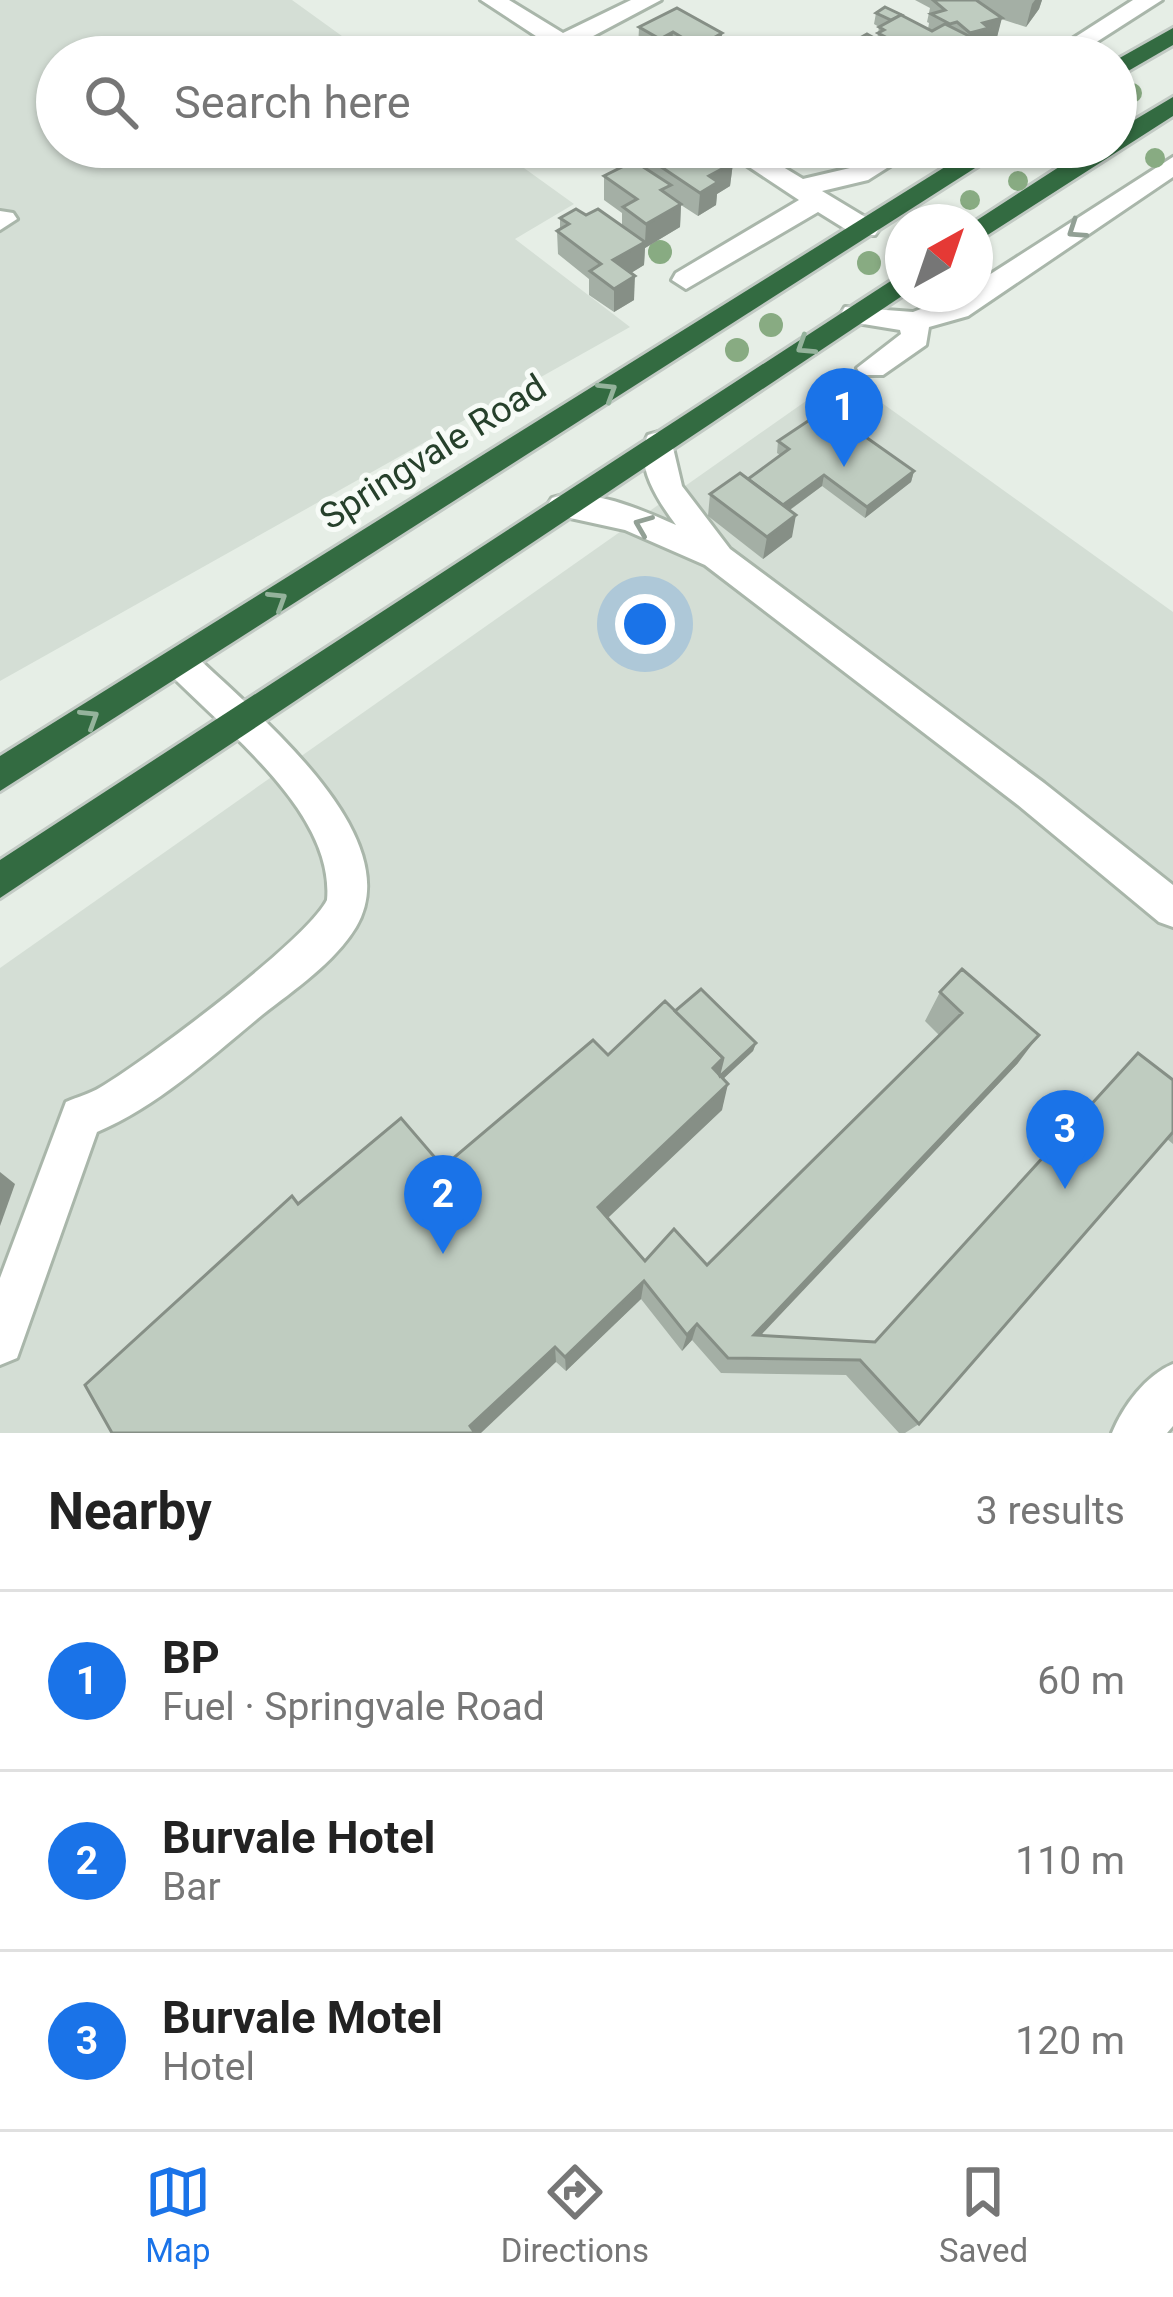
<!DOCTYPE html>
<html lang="en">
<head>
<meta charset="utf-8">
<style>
  :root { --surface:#fff; --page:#f6f6f6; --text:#222; --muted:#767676; --line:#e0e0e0; --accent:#1a73e8 }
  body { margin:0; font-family:Roboto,sans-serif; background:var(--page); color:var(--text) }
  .compass { position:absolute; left:885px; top:204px; width:108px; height:108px; border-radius:50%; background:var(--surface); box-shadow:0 3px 9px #0004; rotate:40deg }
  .you { position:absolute; left:645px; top:624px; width:42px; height:42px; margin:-30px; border:9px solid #fff; border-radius:50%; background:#1a73e8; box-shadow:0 0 0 18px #1a73e833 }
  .badge { display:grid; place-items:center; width:78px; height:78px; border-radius:50%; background:var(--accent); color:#fff; font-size:39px; font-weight:700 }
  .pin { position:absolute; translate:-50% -99px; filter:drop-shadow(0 3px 6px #0008) }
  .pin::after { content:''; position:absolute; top:63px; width:42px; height:36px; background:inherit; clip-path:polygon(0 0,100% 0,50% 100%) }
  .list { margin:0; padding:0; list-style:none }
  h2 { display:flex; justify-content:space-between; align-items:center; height:156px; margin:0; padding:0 48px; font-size:51px }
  h2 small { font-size:39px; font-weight:400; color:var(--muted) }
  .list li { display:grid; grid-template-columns:78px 1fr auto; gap:36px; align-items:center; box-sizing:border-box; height:180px; padding:0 48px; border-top:3px solid var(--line) }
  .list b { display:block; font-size:45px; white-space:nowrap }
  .list p { margin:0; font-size:39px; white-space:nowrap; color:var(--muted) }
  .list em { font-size:39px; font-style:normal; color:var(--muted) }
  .icon { flex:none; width:66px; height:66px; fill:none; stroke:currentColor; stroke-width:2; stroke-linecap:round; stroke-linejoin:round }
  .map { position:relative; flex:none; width:1173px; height:1433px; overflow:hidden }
  .search { position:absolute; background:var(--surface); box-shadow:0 3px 9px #0004; left:36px; right:36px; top:36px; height:132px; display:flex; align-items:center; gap:30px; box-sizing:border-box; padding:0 42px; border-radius:66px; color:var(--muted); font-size:45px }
  .sheet { height:696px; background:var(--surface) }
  nav { display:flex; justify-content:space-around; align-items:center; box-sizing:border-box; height:168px; border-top:3px solid var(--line); background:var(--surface); font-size:33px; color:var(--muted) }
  nav a { display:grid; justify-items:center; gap:6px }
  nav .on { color:var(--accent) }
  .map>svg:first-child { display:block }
</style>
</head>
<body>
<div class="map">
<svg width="1173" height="1433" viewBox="0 0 1173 1433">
  <rect width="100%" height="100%" fill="#e6eee6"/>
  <g fill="#d4ded5">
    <path d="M0,0H292L371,57H57V147H495L574,204L515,239L630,327L0,681Z"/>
    <path d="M843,375L1173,612V1433H0V968Z"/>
  </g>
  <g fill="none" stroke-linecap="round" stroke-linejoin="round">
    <g stroke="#a9b6aa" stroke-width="6">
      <g id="minor">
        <path d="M481,0H509L563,33L631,0H661L580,43L597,57H568Z"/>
        <path d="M1133,0H1162L1073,57H1044Z"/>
        <path d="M719,147H750L803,179L850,168L888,147H920L868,180L822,191L875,223L879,229L875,235H855L818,212L686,289L672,280L676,273L799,200Z"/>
        <path d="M1173,157V177L968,316L929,327L926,345L883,375H861L857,368L901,334L900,330L845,321L841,314L845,307L913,312L960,294H975V284Z"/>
        <path d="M0,211L13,213L17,219L0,230Z"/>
        <path d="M659,432L670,435L682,486L730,549L1044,783L1173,885V927L1159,922L1018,805L705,565L625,530L552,514L547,506L552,498C588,486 642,510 676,525C659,502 633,464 648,435Z"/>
        <path d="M180,648L192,652C249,709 411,834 356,927C335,962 294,990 262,1015C211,1057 158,1106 97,1132L17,1358L0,1365V1278L66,1102C77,1097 90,1094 101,1087C145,1061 306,941 327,900C335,812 224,730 168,672L162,662L168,652Z"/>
        <path d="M1173,1364V1426L1167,1433H1112C1123,1406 1146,1375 1173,1364Z"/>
      </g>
    </g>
    <g stroke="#c2cac4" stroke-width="6">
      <g id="highway">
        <path d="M1173,28V45L1116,78V60Z"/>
        <path d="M1173,97V116L975,243L974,222L1090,147H1116V131Z"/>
        <path d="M977,147H1008L0,791V756Z"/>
        <path d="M903,273L905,294L0,898V860Z"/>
      </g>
    </g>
    <use href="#minor" fill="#fff" fill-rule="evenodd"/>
    <use href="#highway" fill="#336b41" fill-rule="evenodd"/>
  </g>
  <g fill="#88ab82">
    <circle cx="1132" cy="93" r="10"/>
    <circle cx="1155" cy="158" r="10"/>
    <circle cx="1018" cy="181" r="10"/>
    <circle cx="970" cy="200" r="10"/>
    <circle cx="660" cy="252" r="12"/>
    <circle cx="869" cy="263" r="12"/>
    <circle cx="771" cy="325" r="12"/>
    <circle cx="737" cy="350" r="12"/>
  </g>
  <g fill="#a4afa5">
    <path d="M915,0H1042L1039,9L1026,27L1001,19L996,41L985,44L983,51L966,57H844L846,46L877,40L879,27L874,24L876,13L928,29L929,23L927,22L930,8Z"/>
    <path d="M677,8L721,56L650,57L638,50L639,27Z"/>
    <path d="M525,147H589L565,160L556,155L547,160Z"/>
    <path d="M639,152L686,156L733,163L730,186L717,194L716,205L698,216L681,205L680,227L645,248L644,265L631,273L634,300L614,312L589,295V279L558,254L557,231L560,229V218L586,215L622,226V213L604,200V176L638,163Z"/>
    <path d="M778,441L914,471L911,482L865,518L822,486L790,510L792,537L763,559L708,516L710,494L748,479L780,455L777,453Z"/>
    <path d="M940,992L1018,1063L760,1335L874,1342L1173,1080V1144L1167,1139L919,1424L905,1433H899L846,1375L721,1373L692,1340L682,1351L641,1299L566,1371L556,1362L298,1204L443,1167L675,1011L756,1043L753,1051L723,1079L722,1110L608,1218L645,1261L707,1265L939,1035L925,1021Z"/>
  </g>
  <g fill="#868f86">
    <path d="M1035,0H1042L1039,9L1026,27L1032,4Z"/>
    <path d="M1002,18L996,41L985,44L983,51L966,57H937L969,38L970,33L983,23Z"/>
    <path d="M673,32L671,55L659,57L660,39Z"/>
    <path d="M722,33L721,56L697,57L698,47Z"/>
    <path d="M546,147H556V155L547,160Z"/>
    <path d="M565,147H589L565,160Z"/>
    <path d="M733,163L730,186L717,194L716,205L698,216L700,193L709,176Z"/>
    <path d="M681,204L680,227L645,248L644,265L613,284V260L645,242L646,224Z"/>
    <path d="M635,276L634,300L614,312V289Z"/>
    <path d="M914,471L911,482L865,518L867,507Z"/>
    <path d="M824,475L822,486L773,522L775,511Z"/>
    <path d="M796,515L792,537L763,559L767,537Z"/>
    <path d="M1039,1035L1018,1063L746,1351L754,1335Z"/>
    <path d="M756,1043L753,1051L707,1094L713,1068L723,1058Z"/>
    <path d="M728,1084L722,1110L597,1228L598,1207Z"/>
    <path d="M0,1172L15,1184L0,1226Z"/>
    <path d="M644,1281L641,1299L566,1371L565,1357Z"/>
    <path d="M697,1324L692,1340L682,1351L687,1335Z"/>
    <path d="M555,1347L556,1362L481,1433H474L470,1426Z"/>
  </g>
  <g fill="#bfccc0" stroke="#868f86" stroke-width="3">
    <path d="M933,0H976L1002,18L983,23L989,28L970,33L957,22L950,24L931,14L945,10Z"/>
    <path d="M885,7L904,16L901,15L891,20L876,13Z"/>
    <path d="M677,8L722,33L698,47L673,32L660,39L639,27Z"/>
    <path d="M901,15L932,31L945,24L971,37L937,57H923L878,33L884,30L879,27Z"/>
    <path d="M867,34L908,57H866L846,46Z"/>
    <path d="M773,42L789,51L783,55L787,57H743Z"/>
    <path d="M648,147H668L686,156L700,147H706L733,163L709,176L718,182L700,193L639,152Z"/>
    <path d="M634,161L671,185L661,190L681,204L646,224L623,207L637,199L604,176Z"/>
    <path d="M576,209L586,215L598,209L645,242L613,260L635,276L614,289L590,271L601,264L557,231L569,224L560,218Z"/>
    <path d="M826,409L914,471L867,507L824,475L783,505L748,479L789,449L778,441Z"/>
    <path d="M740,473L796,515L767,537L710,494Z"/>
    <path d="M962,969L1039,1035L754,1335L875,1342L1138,1053L1173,1080V1132L919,1424L860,1360L728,1358L697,1324L687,1335L644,1281L565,1357L555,1347L470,1426L475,1433H112L85,1385L292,1196L298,1204L401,1118L443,1167L593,1040L608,1055L665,1001L723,1058L713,1068L728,1084L598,1207L645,1261L674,1229L707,1265L962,1013L940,992Z"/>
    <path d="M701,989L756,1043L720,1076L719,1074L723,1058L675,1011Z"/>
  </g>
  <defs><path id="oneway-chevron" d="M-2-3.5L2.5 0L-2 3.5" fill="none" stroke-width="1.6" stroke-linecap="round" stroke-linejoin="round" transform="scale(3)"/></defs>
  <g stroke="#92a095">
    <use href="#oneway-chevron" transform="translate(1076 230) rotate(146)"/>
    <use href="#oneway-chevron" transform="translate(643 525) rotate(-158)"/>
  </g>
  <g stroke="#95b39c">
    <use href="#oneway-chevron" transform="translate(805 346) rotate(147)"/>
    <use href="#oneway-chevron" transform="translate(608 391) rotate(-32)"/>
    <use href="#oneway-chevron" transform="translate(278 600) rotate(-32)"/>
    <use href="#oneway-chevron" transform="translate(90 718) rotate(-32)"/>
  </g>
  <g text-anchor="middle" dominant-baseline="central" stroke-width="10" stroke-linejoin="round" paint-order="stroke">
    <g font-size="36" fill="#26402b" stroke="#f7fbf7">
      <text transform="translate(433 452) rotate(-32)">Springvale Road</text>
    </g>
  </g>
</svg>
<svg class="compass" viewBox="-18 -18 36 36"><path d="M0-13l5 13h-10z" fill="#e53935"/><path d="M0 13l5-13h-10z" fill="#767676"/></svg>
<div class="you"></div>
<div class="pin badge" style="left:844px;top:467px">1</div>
<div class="pin badge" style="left:443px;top:1254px">2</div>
<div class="pin badge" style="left:1065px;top:1189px">3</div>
<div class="search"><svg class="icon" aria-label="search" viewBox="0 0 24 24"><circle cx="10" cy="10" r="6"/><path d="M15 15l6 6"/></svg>Search here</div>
</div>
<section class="sheet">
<h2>Nearby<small>3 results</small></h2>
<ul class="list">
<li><span class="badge">1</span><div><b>BP</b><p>Fuel · Springvale Road</p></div><em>60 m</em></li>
<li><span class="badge">2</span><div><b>Burvale Hotel</b><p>Bar</p></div><em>110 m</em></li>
<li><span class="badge">3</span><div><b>Burvale Motel</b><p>Hotel</p></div><em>120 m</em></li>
</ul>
</section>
<nav>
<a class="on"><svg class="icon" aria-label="map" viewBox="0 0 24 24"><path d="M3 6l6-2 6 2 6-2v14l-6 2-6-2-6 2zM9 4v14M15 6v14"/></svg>Map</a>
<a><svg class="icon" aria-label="directions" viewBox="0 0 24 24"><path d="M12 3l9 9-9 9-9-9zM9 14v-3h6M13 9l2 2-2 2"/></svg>Directions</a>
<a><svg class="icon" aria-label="saved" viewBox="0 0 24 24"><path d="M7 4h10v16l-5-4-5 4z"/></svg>Saved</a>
</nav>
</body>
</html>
